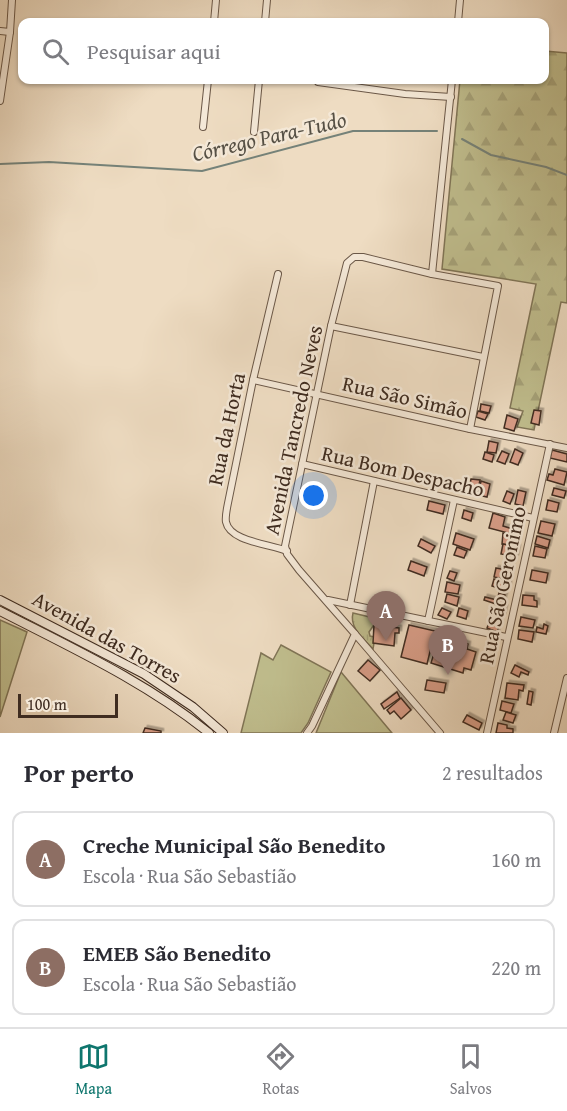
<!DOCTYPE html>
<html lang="pt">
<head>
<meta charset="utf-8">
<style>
  :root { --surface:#fff; --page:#f7f7f7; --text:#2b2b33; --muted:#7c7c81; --line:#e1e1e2; --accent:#0f766e }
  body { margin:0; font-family:"Gentium Book Plus",serif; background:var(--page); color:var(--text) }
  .scale { position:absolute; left:18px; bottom:15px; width:100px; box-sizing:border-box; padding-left:6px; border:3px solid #3f2c20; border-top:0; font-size:16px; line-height:21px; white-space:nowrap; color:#3f2c20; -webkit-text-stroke:4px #f4e8d7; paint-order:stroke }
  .you { position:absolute; left:314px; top:496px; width:21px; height:21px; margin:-15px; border:4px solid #fff; border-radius:50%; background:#1a73e8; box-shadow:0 0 0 9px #1a73e833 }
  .badge { display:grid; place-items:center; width:39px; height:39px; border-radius:50%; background:var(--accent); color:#fff; font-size:20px; font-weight:700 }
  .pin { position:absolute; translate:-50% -50px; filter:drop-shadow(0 2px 3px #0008) }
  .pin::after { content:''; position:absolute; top:32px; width:21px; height:18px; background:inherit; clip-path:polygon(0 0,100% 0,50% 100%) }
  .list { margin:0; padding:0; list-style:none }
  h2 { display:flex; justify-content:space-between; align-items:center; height:78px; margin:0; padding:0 24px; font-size:26px }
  h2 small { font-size:20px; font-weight:400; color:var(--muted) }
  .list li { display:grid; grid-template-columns:39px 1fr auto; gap:18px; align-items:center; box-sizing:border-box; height:96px; margin:0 12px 12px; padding:0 12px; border:2px solid var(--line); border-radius:12px }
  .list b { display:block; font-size:22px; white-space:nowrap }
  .list p { margin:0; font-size:20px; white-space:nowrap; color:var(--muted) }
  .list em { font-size:20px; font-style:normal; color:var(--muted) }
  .icon { flex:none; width:33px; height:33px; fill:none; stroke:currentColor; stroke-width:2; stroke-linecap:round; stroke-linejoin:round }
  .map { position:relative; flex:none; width:567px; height:733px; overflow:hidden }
  .search { position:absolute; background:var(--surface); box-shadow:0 2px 4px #0004; left:18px; right:18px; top:18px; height:66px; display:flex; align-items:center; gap:15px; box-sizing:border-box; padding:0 21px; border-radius:12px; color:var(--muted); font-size:22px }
  .sheet { height:294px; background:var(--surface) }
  nav { display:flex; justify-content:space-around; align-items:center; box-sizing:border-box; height:84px; border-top:2px solid var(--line); background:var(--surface); font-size:16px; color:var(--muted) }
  nav a { display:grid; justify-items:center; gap:3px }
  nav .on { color:var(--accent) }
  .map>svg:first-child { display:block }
</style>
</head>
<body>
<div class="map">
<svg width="567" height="733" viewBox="0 0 567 733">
  <defs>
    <pattern id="forest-firs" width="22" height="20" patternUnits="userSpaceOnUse" patternTransform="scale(1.5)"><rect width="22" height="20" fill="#c0be8e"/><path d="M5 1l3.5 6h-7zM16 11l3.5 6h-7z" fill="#a6a37a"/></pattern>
    <pattern id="park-tufts" width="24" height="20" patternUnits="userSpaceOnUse" patternTransform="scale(1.5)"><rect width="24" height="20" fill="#c0be8e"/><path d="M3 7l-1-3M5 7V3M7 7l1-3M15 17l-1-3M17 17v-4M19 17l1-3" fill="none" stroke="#a6a37a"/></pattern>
    <filter id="shadow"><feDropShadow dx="2.5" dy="-2.5" stdDeviation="0" flood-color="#0004"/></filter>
  </defs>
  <rect width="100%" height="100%" fill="#eedcc2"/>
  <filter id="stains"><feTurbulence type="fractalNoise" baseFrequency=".00333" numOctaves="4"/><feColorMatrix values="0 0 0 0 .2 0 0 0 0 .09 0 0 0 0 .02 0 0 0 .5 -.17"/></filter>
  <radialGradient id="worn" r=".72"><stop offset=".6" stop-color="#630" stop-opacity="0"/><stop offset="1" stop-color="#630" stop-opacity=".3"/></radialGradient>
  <g fill="#c0be8e" stroke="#807557" stroke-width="1.5">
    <path d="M0,620L27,632L0,717Z"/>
    <path d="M281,645L331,672L308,723L301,733H241L261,653L273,660Z"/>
    <path d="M341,672L392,733H316Z"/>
  </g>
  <path fill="url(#forest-firs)" stroke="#807557" stroke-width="1.5" d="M545,51L567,53V303L561,302L534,430L517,427L523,411L510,408L536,284L442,269L460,80H544Z"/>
  <path fill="url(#park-tufts)" stroke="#807557" stroke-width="1.5" d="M353,613L378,619L369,632L370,636L375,637L373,649C364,639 349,628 353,613Z"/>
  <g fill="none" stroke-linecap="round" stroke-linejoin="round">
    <g stroke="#758279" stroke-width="2">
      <path d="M462,139L491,155L546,167L567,175"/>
      <path d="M0,164L49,162L202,171L353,131H437"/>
    </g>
  </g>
  <g fill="#da9e89" stroke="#3f2c20" stroke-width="1.5" filter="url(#shadow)">
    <path d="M481,404L491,406L489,413L480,411Z"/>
    <path d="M534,410L541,411L539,425L531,423Z"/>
    <path d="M478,411L488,414L485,420L476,417Z"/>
    <path d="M507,415L518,419L514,431L504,428Z"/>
    <path d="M489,441L498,443L496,453L487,452Z"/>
    <path d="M515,449L523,453L518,465L510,462Z"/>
    <path d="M552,450L567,454V462L550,458Z"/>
    <path d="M502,451L509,454L505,464L497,461Z"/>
    <path d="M485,452L494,455L492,462L483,459Z"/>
    <path d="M555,469L567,472L564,485L547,480L549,474L553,475Z"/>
    <path d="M471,479L480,480L477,495L468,493Z"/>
    <path d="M481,481L490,484L487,497L478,495Z"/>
    <path d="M554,488L566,491L564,498L552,495Z"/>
    <path d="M518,490L526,492L523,506L515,504Z"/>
    <path d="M507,491L514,494L510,504L503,501Z"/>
    <path d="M548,500L559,503L557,512L546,510Z"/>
    <path d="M429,501L445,505L443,514L427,510Z"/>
    <path d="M464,510L473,513L471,521L462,518Z"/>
    <path d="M493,513L505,517L503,526L513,529L512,534L489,528Z"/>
    <path d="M541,521L555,524L552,536L538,533Z"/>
    <path d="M456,533L474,539L470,550L453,544Z"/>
    <path d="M503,533L516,535L515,546L502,544Z"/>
    <path d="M537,536L550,540L548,548L535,544Z"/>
    <path d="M421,539L435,546L431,553L418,546Z"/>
    <path d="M503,544L518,547L516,557L501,554Z"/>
    <path d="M535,546L547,549L545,558L533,556Z"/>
    <path d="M457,547L467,551L464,558L454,555Z"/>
    <path d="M411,561L427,567L424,576L408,570Z"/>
    <path d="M496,568L511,571L509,580L494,577Z"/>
    <path d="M532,570L548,573L546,583L530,580Z"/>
    <path d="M450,571L457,573L454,581L447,578Z"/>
    <path d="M494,579L509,584L507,591L492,586Z"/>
    <path d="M447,582L460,585L458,594L445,592Z"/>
    <path d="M499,593L505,595L502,606L484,600L485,597L497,600Z"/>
    <path d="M447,594L459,597L457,606L445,602Z"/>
    <path d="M523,595L534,596V600L537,601V607L522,605Z"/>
    <path d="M496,605L505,607L503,616L494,614Z"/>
    <path d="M442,608L451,612L447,619L438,615Z"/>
    <path d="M459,608L468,611L466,619L457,616Z"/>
    <path d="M521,617L535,620L533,628L519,626Z"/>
    <path d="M490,620L500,624L497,632L487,628Z"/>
    <path d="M544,624L548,626L546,634L536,632L537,627L543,629Z"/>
    <path d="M374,625L399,628V633H395L394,646L373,643Z"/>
    <path d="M409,625L435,631L427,664L401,657Z"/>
    <path d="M519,630L534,632L532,642L518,639Z"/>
    <path d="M438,635L468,644L467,649L476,652L471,670L464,668L463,673L431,663L434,653L457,659L459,653L434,646Z"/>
    <path d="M368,660L380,670L370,681L358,671Z"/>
    <path d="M515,665L529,672L528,675L521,672L519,677L511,673Z"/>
    <path d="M427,680L446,683L444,693L425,690Z"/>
    <path d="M507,683L524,685L523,691L519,690L518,700L505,698Z"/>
    <path d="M529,691L533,692L531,705L527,704Z"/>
    <path d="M397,692L400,698L384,709L381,704Z"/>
    <path d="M401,698L411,710L401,719L394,711L390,714L387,710Z"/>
    <path d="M502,701L514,704L511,713L500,710Z"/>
    <path d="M506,712L516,715L513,723L503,720Z"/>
    <path d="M467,715L482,723L479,730L463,722Z"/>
    <path d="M498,723L507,725V728L513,729V733H496Z"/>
    <path d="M145,728L161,731V733H143Z"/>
  </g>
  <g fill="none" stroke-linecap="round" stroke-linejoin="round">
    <g stroke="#6b5848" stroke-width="8">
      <g id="street">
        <path d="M214,22L216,0"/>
        <path d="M265,22L267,0"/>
        <path d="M458,22L460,0"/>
        <path d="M0,31L10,32"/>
        <path d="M318,82L405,94L451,97"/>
        <path d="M0,101L10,32L12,0"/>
        <path d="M203,127L208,80"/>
        <path d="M254,132L259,80"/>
        <path d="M278,274L253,380L228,503C227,508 225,517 226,522C230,542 271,544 287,551"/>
        <path d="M432,274L452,80"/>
        <path d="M331,326L483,357"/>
        <path d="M253,380L470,429L567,448"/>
        <path d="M302,464L533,518"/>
        <path d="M328,600L506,637"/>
        <path d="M350,605L374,481"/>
        <path d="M428,621L454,500"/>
        <path d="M355,634L440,733"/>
        <path d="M307,733L312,726L355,634L299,570L287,554L285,546L331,326L347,263L354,257H363L432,274L498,286L470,429"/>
        <path d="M487,733L550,444"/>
        <path d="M554,733L567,678"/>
      </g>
    </g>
    <g stroke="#3f2c20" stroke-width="10">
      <g id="secondary">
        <path d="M0,600L144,674L193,707L223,733"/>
        <path d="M0,611C72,648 146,682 209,733"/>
      </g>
    </g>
    <use href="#street" stroke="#f4e8d7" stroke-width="6"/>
    <use href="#secondary" stroke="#f4e8d7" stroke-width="8"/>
  </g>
  <g text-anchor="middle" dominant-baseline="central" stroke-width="5" stroke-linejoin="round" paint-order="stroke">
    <g font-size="21" fill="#3f2c20" stroke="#f4e8d7">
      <text transform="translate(405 397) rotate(13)">Rua São Simão</text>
      <text transform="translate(226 429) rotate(-78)">Rua da Horta</text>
      <text transform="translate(293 430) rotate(-78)">Avenida Tancredo Neves</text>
      <text transform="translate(403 471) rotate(13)">Rua Bom Despacho</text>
      <text transform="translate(502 585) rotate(-78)">Rua São Geronimo</text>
      <text transform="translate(107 637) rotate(29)">Avenida das Torres</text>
    </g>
    <g font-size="22" font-style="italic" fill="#565045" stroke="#f4e8d7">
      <text transform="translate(269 136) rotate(-13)">Córrego Para-Tudo</text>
    </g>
  </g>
  <rect width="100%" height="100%" filter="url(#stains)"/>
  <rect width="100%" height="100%" fill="url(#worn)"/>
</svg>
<div class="scale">100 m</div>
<div class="you"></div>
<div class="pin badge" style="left:386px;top:641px;background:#8d6e63">A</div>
<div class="pin badge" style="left:448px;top:675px;background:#8d6e63">B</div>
<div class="search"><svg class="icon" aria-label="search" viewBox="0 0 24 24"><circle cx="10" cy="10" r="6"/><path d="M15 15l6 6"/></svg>Pesquisar aqui</div>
</div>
<section class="sheet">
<h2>Por perto<small>2 resultados</small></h2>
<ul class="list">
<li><span class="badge" style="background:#8d6e63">A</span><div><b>Creche Municipal São Benedito</b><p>Escola · Rua São Sebastião</p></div><em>160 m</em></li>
<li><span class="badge" style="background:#8d6e63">B</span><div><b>EMEB São Benedito</b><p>Escola · Rua São Sebastião</p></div><em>220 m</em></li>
</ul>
</section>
<nav>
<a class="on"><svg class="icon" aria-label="map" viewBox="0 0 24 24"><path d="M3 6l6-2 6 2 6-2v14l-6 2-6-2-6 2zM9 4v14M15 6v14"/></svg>Mapa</a>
<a><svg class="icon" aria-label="directions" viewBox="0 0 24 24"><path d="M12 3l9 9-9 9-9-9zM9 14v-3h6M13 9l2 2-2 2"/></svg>Rotas</a>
<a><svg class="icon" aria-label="saved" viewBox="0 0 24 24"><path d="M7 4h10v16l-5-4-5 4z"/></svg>Salvos</a>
</nav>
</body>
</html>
